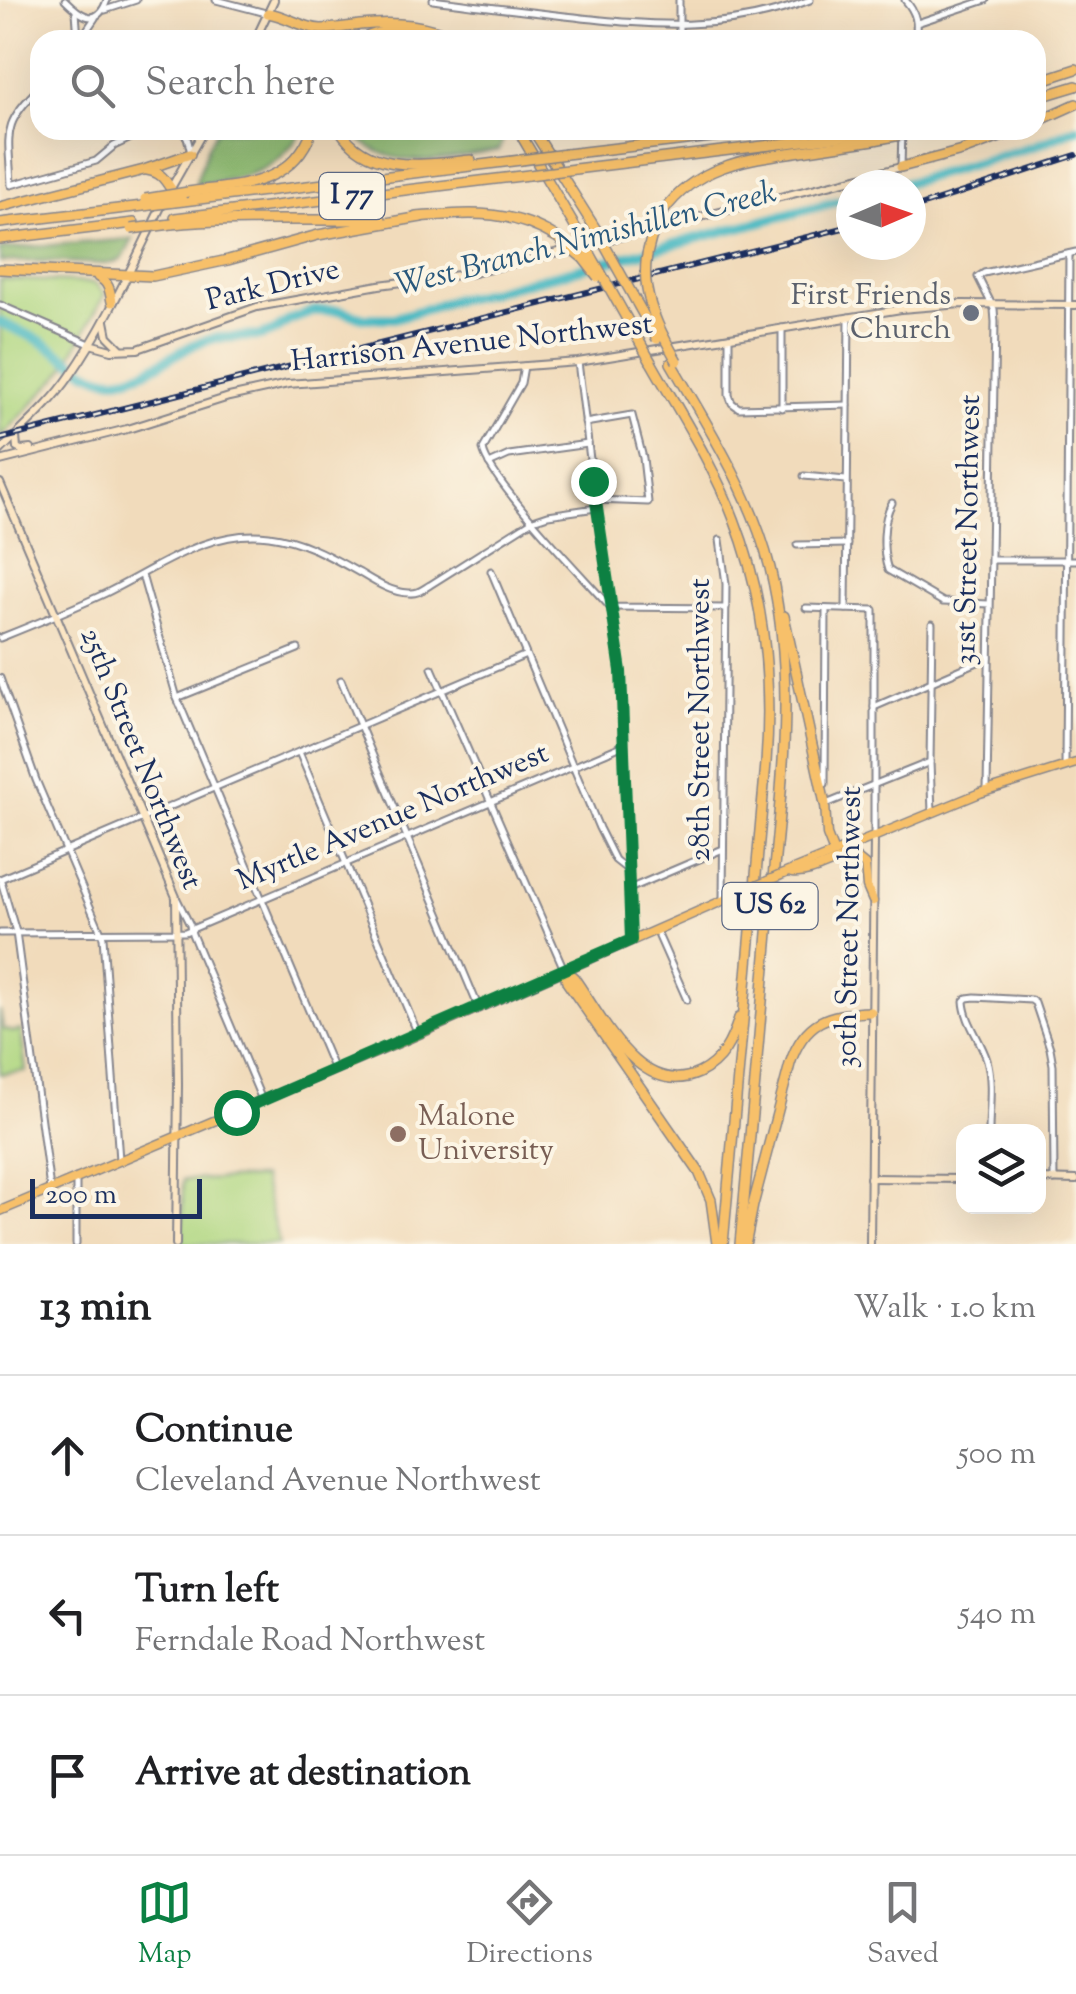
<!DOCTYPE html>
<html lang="en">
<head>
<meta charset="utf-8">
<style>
  :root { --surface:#fff; --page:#f2f2f2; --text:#202124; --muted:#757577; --line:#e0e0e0; --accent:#0b8043 }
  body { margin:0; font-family:"Sorts Mill Goudy",serif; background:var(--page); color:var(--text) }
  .controls { position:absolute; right:30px; bottom:30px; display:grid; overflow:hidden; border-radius:20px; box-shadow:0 10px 40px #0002 }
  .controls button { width:90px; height:90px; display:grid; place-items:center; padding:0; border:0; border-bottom:2px solid var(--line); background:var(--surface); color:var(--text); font:50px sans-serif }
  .compass { position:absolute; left:836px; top:170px; width:90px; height:90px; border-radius:50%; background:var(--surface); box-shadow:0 10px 40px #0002; rotate:88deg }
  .scale { position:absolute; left:30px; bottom:25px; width:172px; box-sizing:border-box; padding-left:10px; border:5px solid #1b2f5e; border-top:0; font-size:28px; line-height:35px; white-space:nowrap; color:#1b2f5e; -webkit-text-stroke:8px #fcf5e5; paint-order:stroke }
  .stop { position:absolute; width:30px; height:30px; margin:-22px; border:8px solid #0b8043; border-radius:50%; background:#fff }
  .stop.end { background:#0b8043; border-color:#fff; box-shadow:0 2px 10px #0008 }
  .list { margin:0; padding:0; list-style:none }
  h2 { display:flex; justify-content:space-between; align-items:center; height:130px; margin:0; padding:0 40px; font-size:42px }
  h2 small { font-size:32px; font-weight:400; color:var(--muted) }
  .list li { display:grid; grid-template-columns:65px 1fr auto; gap:30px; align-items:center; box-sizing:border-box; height:160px; padding:0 40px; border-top:2px solid var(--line) }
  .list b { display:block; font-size:38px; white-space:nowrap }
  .list p { margin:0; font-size:32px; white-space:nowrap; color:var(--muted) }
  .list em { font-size:32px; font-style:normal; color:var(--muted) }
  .icon { flex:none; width:55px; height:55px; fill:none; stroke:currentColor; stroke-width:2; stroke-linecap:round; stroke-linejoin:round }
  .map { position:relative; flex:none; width:1076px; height:1244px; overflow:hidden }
  .search { position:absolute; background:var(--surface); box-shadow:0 10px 40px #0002; left:30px; right:30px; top:30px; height:110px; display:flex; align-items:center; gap:25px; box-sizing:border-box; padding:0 35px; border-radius:30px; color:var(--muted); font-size:38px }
  .sheet { height:610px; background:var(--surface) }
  nav { display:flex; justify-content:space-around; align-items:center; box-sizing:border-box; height:140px; border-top:2px solid var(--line); background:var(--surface); font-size:28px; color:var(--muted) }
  nav a { display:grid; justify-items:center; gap:5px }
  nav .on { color:var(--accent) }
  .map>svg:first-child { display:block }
</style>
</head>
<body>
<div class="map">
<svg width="1076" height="1244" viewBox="0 0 1076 1244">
  <rect width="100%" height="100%" fill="#fcf5e5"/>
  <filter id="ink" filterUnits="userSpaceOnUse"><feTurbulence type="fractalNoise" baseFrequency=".01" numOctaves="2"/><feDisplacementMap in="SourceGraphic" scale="20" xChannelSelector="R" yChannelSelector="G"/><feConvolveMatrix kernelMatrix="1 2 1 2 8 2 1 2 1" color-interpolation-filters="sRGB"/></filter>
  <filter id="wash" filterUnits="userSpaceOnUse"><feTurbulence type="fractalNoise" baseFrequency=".0048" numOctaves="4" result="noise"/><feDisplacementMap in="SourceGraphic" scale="40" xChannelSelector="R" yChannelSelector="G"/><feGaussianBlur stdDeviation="2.25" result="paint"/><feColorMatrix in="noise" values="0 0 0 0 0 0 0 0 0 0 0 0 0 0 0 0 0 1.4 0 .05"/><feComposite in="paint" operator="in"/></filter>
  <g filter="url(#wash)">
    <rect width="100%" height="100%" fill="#f1dbbb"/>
    <g fill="#b0d782" stroke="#668370" stroke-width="2.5">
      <path d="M0,279L95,283L105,294L63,371L4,434L0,435Z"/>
      <path d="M0,1010L3,1029L13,1032L21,1030L26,1071L0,1074Z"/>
      <path d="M262,1178L279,1244H182L183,1180Z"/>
    </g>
    <g fill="#8cb870" stroke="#547467" stroke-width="2.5">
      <path d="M217,130H302C279,173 240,179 195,185L208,146Z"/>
      <path d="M349,130H498L503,139L499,150C443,159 393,176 349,130Z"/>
      <path d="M133,239L123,258L116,262L104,264L41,261L0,262V249Z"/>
    </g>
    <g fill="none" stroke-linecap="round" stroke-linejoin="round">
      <g stroke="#4bb9c2" stroke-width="10">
        <path d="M900,185L1034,146L1076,128"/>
        <path d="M0,322L39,340L86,371L103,378L116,379L129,377L148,370L195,344L216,338L261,336L274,331L290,320L315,311L338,310L365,318H394L433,307L452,300L470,297L851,198"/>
      </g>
    </g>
  </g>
  <g filter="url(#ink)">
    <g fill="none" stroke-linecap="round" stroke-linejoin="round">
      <g stroke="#86858c" stroke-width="9">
        <g id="street">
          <path d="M65,0C80,15 97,29 107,0"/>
          <path d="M216,0L266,13"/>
          <path d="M433,0C477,6 521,11 565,16C653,26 725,33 810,0"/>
          <path d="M905,0C916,12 919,24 914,40"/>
          <path d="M105,10L136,0"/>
          <path d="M76,12L78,39"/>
          <path d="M917,23L986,0"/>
          <path d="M80,40L95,18"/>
          <path d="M679,40V0"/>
          <path d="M40,87C0,126 9,133 11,185L96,161L114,146L148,130"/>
          <path d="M180,130L187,137L191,153"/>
          <path d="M901,167L902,130"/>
          <path d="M0,305L90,344"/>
          <path d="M729,337V395L732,403L739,408L848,405"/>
          <path d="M578,362L596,508L621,671L631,940"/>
          <path d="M524,366L521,383L483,449C487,478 586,580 610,607L726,608"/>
          <path d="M782,408V328"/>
          <path d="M585,423L632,415L643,458L648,502L595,500"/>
          <path d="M489,464L509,455L588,444"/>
          <path d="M804,476L846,480"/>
          <path d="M892,503C882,520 882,552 888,570L943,602L989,604"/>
          <path d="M720,540L726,584L723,900"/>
          <path d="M797,545L847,544"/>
          <path d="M992,560H1076"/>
          <path d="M491,571L599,828L615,860L629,871"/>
          <path d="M142,575L177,698L334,1070"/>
          <path d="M806,608L874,610V836"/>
          <path d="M846,609L849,317"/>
          <path d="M932,624L930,762L932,812"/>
          <path d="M0,638C35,624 72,609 106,593C158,568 208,528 269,536C303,540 331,557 360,573C375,582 392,593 409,593C418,594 423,589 430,585L533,520L548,515L596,508"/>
          <path d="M432,668L563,967"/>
          <path d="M0,678L36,780L103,937L119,1160"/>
          <path d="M341,680L478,1006"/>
          <path d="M177,698L298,649"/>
          <path d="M874,707L989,657"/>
          <path d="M299,752L418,1034"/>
          <path d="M1065,766L1069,254"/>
          <path d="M825,784L826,609"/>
          <path d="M987,790L995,322L994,309L978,277L984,273L1076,252"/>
          <path d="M826,804L930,762"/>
          <path d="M0,879L526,655"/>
          <path d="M1,881L16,932L50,1189"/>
          <path d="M629,889L723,849"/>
          <path d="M176,897L190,925L192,934L262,1100"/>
          <path d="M656,930L687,1000"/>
          <path d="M0,933L185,932L624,745"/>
          <path d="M989,1132C989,1109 993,1082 987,1060C981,1040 965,1022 964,1001L967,998L975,997L1031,1000L1035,1003L1050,1048L1053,1065L1054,1180"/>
          <path d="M76,1244V1178"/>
        </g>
      </g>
      <g stroke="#86858c" stroke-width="10">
        <g id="secondary">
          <path d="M255,40L274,0"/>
          <path d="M171,188L204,130"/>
          <path d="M105,321L108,336L120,348"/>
          <path d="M90,344L112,350L138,349L257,307L379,285L474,273L901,167"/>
          <path d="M16,437L17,448L21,450L31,449"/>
          <path d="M0,451C24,427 51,404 70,376C107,323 134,261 163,203"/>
          <path d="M0,461L131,428L229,397L288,384L578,362L901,309L961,304L1076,305"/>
          <path d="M0,483L176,897L178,1085L176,1244"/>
          <path d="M870,1178L964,1179"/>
          <path d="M1038,1179L1076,1180"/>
          <path d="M870,1244L874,836"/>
        </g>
      </g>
      <g stroke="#86858c" stroke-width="11">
        <g id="primary">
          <path d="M825,804L827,835L834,853"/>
          <path d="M792,873C814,875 832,859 854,856L865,865L867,887L873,901"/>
          <path d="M781,875L980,793L1076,763"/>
          <path d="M0,1211L401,1042L747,890"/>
        </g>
      </g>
      <g stroke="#86858c" stroke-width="12">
        <g id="highway">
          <path d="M268,13C287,16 302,28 321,29C334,29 347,27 360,25C397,21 426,24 460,40"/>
          <path d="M360,40C386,26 414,30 441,40"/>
          <path d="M376,40L396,37L415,40"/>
          <path d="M1036,82L1076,69"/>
          <path d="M1036,98L1076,86"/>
          <path d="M1036,122L1076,104"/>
          <path d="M340,130C369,175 425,164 471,160"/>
          <path d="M518,130L578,232"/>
          <path d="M533,130L595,228"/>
          <path d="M566,154L772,130"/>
          <path d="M901,167L962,151L1019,130"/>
          <path d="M575,169L893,130"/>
          <path d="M147,170C160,172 164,178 171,189"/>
          <path d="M188,192C238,185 292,187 312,130"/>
          <path d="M183,201L521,160"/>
          <path d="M0,207L144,170L190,154"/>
          <path d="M663,212C695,167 743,159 795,152C821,148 847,144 874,140"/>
          <path d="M416,217C470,213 510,208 558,238"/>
          <path d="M175,218L529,175"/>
          <path d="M0,223L143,206"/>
          <path d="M172,224C241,217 311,222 381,219"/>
          <path d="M0,239L134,223"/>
          <path d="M0,269L153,276L228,260L318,235L421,217"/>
          <path d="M98,277C109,282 110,291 112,302"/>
          <path d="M651,362C680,413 713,464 734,519C765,598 772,680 766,763L723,1244"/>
          <path d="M671,363C709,428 752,495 770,568C798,681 780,797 770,910C760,1021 751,1133 740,1244"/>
          <path d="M784,616L825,804"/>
          <path d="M564,969L567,982L699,1172L711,1200L717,1244"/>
          <path d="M564,969L574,978C602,1017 640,1100 699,1073C722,1062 732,1041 739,1018"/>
          <path d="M746,1241L753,1205L790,1064C804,1020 829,1013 871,1012"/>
        </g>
      </g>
      <use href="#street" stroke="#fff" stroke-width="5"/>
      <use href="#secondary" stroke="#fce6c4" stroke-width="6"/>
      <use href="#primary" stroke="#f7c06b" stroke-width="8"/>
      <use href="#highway" stroke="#f7c06b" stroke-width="9"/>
      <g stroke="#1b2f5e" stroke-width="6">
        <g id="rail">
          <path d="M911,209L1076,155"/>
          <path d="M0,439L851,226"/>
        </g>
      </g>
      <use href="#rail" stroke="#fcf5e5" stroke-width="2.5" stroke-dasharray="8" stroke-linecap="butt"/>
      <g stroke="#86858c" stroke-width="11" stroke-linecap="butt">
        <path id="primary-bridge" d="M747,890L781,875"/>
      </g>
      <g stroke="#86858c" stroke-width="12" stroke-linecap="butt">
        <g id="highway-bridge">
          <path d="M874,140L927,130"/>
          <path d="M521,160L566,154"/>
          <path d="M529,175L575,169"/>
          <path d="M145,199L188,192"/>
          <path d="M143,206L183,201"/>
          <path d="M663,212C631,268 647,309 677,361"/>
          <path d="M595,228L657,339"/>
          <path d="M131,229L172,224"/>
          <path d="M578,232L651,362"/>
          <path d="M558,238L583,258L598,277"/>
        </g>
      </g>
      <use href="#primary-bridge" stroke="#f7c06b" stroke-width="8"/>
      <use href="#highway-bridge" stroke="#f7c06b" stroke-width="9"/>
    </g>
  </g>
  <g fill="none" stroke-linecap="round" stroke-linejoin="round" filter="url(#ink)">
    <path stroke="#0b8043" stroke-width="12" d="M236,1112L631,940L621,671L593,481"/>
  </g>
  <circle fill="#6b7280" stroke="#fcf5e5" stroke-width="4" cx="971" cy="313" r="10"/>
  <circle fill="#8d6e63" stroke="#fcf5e5" stroke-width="4" cx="398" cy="1134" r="10"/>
  <g text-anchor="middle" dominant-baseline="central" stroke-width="8" stroke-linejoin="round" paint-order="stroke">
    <g fill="#fcf5e5" stroke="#5e6a86" stroke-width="2.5">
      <rect x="319.5" y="173" width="65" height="46" rx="8"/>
      <rect x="722.5" y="883" width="95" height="46" rx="8"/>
    </g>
    <g font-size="28" font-weight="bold" fill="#1b2f5e">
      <text x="352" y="196">I 77</text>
      <text x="770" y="906">US 62</text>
    </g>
    <g font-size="30" fill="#1b2f5e" stroke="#fcf5e5">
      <text transform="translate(273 286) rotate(-14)">Park Drive</text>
      <text transform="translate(472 344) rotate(-6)">Harrison Avenue Northwest</text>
      <text transform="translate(969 530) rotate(-89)">31st Street Northwest</text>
      <text transform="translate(701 720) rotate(-90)">28th Street Northwest</text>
      <text transform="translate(140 759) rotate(68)">25th Street Northwest</text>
      <text transform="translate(393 818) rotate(-23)">Myrtle Avenue Northwest</text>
      <text transform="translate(850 927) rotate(-89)">30th Street Northwest</text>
    </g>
    <g font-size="30" fill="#5b616d" stroke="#fcf5e5" text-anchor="end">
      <text x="951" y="296">First Friends<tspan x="951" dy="34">Church</tspan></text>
    </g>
    <g font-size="30" fill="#785e54" stroke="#fcf5e5" text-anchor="start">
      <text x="418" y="1117">Malone<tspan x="418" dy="34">University</tspan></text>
    </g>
    <g font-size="32" font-style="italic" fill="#29587c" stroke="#fcf5e5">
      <text transform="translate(586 240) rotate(-14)">West Branch Nimishillen Creek</text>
    </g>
  </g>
</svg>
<div class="controls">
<button><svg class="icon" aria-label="layers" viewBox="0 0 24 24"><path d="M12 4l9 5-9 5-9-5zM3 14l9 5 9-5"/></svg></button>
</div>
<svg class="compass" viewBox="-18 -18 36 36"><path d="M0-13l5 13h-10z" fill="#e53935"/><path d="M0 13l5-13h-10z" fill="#757577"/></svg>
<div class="scale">200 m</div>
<div class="stop" style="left:236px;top:1112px"></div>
<div class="stop end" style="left:593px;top:481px"></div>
<div class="search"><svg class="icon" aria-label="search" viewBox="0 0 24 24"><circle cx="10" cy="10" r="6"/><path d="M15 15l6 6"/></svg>Search here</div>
</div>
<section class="sheet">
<h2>13 min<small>Walk · 1.0 km</small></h2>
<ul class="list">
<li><svg class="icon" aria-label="ahead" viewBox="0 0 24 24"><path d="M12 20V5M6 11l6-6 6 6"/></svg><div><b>Continue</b><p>Cleveland Avenue Northwest</p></div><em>500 m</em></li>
<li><svg class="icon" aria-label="left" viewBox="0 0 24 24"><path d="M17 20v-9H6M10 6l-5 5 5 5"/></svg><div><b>Turn left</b><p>Ferndale Road Northwest</p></div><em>540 m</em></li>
<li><svg class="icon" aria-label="arrive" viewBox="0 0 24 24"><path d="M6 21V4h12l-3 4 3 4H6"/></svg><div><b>Arrive at destination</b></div></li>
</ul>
</section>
<nav>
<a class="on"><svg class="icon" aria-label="map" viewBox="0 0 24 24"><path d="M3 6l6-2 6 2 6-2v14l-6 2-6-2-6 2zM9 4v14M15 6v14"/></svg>Map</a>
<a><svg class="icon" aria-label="directions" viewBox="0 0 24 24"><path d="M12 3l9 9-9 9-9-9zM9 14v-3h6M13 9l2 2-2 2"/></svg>Directions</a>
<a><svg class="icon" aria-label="saved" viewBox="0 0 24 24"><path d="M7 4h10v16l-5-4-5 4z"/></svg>Saved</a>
</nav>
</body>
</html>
